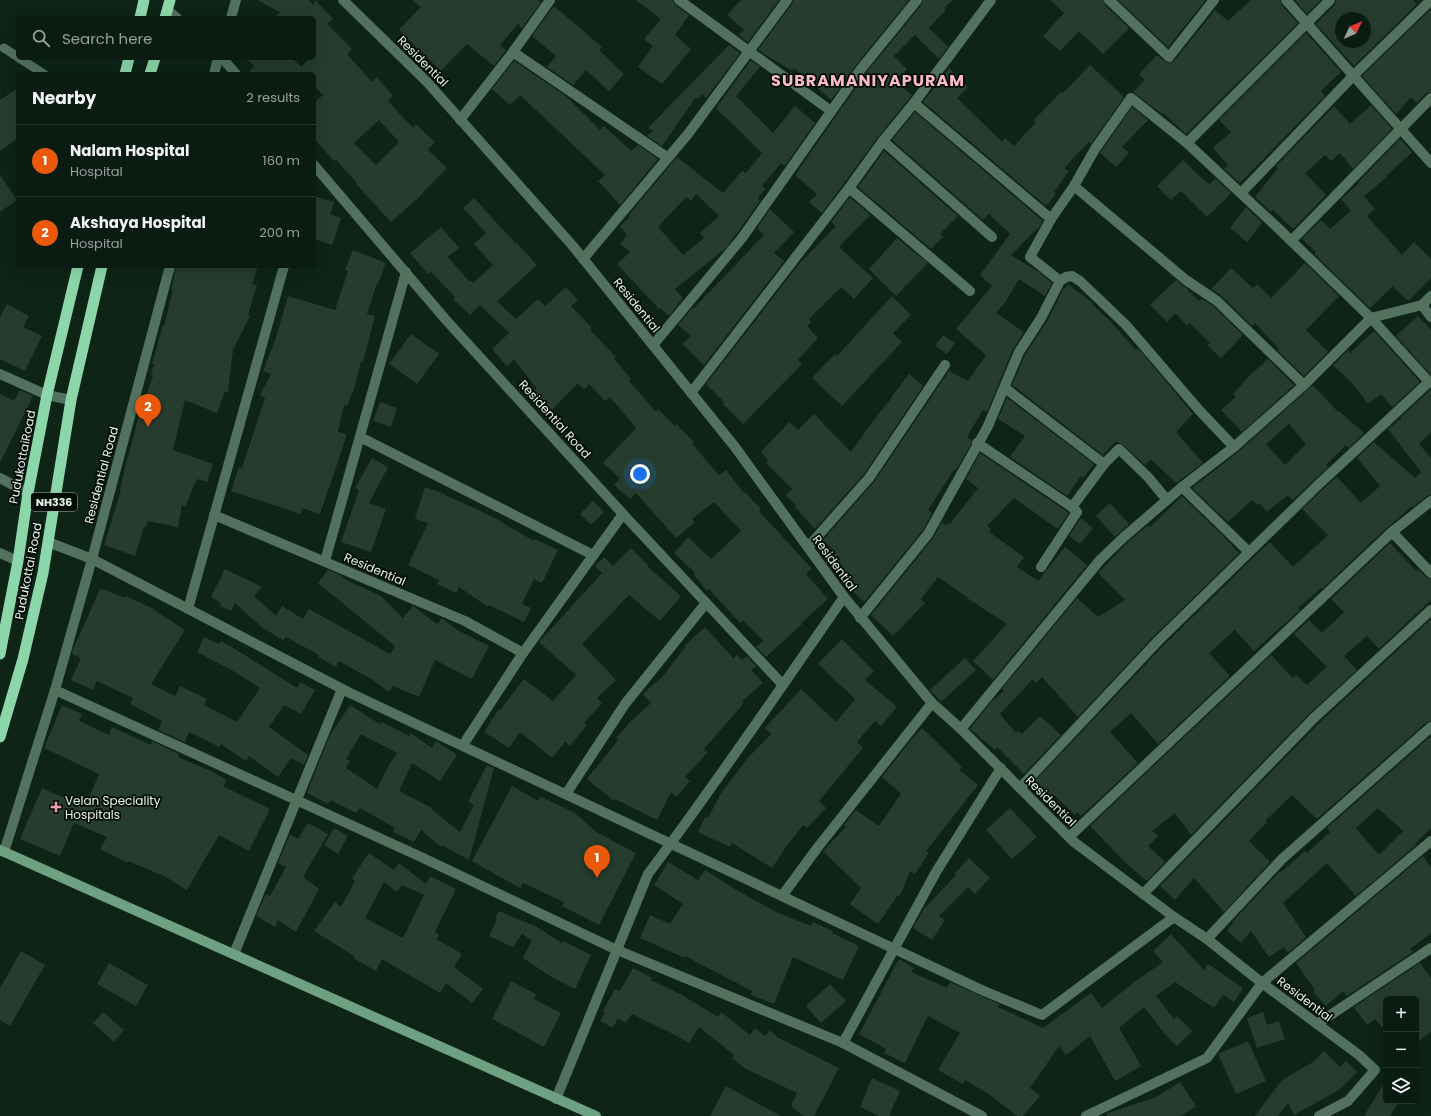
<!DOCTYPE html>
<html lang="en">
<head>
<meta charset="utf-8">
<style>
  :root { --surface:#0a1b11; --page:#18281f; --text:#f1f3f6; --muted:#99a19f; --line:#2a3931; --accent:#ea580c }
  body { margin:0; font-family:Poppins,sans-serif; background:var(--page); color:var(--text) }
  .controls { position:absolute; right:12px; bottom:12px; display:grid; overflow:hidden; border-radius:6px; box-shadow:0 4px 16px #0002 }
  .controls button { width:36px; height:36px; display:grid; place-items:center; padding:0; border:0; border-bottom:1px solid var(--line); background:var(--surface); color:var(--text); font:20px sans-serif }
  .compass { position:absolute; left:1335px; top:12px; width:36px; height:36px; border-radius:50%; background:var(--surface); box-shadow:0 4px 16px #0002; rotate:46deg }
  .you { position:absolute; left:640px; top:474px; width:14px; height:14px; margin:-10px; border:3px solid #fff; border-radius:50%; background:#1a73e8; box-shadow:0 0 0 6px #1a73e833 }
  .badge { display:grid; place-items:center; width:26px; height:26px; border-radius:50%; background:var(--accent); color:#fff; font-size:13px; font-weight:700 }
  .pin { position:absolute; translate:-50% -33px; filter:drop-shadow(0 1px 2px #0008) }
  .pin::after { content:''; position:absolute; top:21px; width:14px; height:12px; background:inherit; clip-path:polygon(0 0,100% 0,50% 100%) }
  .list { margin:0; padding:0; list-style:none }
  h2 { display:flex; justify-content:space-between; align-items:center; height:52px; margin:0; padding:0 16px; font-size:17px }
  h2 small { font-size:13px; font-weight:400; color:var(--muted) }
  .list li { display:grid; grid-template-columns:26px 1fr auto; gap:12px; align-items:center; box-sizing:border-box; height:72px; padding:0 16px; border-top:1px solid var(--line) }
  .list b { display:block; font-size:15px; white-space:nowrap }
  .list p { margin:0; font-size:13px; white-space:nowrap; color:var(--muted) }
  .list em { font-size:13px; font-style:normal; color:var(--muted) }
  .icon { flex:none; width:22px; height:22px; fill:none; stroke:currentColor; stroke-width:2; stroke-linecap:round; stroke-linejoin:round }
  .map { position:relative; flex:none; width:1431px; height:1116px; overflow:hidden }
  .search { position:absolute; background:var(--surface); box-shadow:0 4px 16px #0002; left:16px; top:16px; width:300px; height:44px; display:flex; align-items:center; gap:10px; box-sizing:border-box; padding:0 14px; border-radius:6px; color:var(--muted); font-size:15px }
  .panel { position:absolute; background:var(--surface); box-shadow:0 4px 16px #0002; left:16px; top:72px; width:300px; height:196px; border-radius:6px }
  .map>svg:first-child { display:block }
</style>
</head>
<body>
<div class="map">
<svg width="1431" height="1116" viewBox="0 0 1431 1116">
  <rect width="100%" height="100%" fill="#0d2417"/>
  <g fill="#253c2e" fill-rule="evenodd">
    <path d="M257,0H309L314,6L315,0L333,19L327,24L352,49L347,54L372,82L377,77L393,96L388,101L413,128L416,124L435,142L428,150L447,168L417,199L391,222L356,184L357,183L336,160L334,161L314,139V103L323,95L314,86V74H247L254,66L246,58H292L301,67L310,58H314V18H273L280,12ZM379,120L399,142L376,165L354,143Z"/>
    <path d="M412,0H538L541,2L522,28L518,24L500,45L506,50L494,66L467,44L441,71L399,30L421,7Z"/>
    <path d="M636,0H673L675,5L689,15L675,35L691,49L662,84L638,67L653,46L644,39L661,19Z"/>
    <path d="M741,0H779L748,42L738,35L744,30L727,15Z"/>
    <path d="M793,0H909L856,65L831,100L794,68L792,71L758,50L792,4Z"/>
    <path d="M923,0H953L944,8L946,10L929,28L948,47L939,59L915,35L894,56L907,69L895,81L912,95L878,137L822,213L809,202L817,194L795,175L866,73L922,4Z"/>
    <path d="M1051,0H1103L1105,5L1129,28L1103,54L1079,31L1060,51L1043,36L1064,13Z"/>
    <path d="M1118,0H1204L1205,1L1168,47Z"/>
    <path d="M1251,0H1280L1281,4L1298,23L1186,134L1163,113L1162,114L1133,92L1145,80L1139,74L1157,55L1167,63L1174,61L1215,10L1228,21Z"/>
    <path d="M1295,0H1321L1307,14Z"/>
    <path d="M1336,0H1413L1417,4L1354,66L1316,24L1335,5ZM1341,18H1365V42H1341Z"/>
    <path d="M554,6L602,47L599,50L624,74L609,91L586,70L573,85L547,67L556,56L532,36Z"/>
    <path d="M1431,9V92L1426,93L1417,103L1411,97L1396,114L1362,76Z"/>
    <path d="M1306,33L1341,72L1321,91L1325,96L1240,183L1224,169L1228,165L1213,148L1231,132L1219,120Z"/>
    <path d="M729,45L740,53L706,98L702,94L698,99L696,97L662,146L663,147L647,136L653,131L648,128Z"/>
    <path d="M751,60L760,67L736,96L773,133L795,106L815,123L785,166L781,163L762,186L765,189L758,198L760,201L726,248L675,289L683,298L669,316L660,308L659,309L617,264L630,252L620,244L627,235L620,226L630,217L629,215L677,157L723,193L742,171L746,173L762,153L716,108ZM696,194L719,216L700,233L704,238L683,255L658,227L686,197L691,201Z"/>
    <path d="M514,61L566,96L600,130L604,126L631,151L638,145L658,159L620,205L598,181L605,175L520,95L510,105L492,89Z"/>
    <path d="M1090,65L1124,97L1091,144L1089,142L1064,168L1069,171L1054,192L1056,194L1046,206L923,102L949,68L968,87L957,98L1002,142L1005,138L1014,146L1036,122L1034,120L1061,92L1063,93Z"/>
    <path d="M18,88V138L0,151V100Z"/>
    <path d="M1371,105L1392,129L1353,169L1340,153L1331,161L1325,155L1305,173L1326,195L1293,229L1273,210L1271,212L1255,197L1278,168L1276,166L1334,106L1350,124Z"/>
    <path d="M1132,107L1148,120L1122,147L1129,153L1116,167L1100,153Z"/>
    <path d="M915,112L1043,221L1040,226L1011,255L1040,273L1052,283L1045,296L1019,279L1006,301L996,313L1024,332L1013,349L987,412L983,410L967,437L971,440V444L956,470H954L928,510L932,513L923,530L864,602L839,578L844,573L830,559L836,553L823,540L874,482L949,371L968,381L986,355L956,329L992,286L980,275L1010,234L989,214L983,220L892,140Z"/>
    <path d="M1400,139L1412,152L1386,176L1387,177L1364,196L1375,209L1367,216L1402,255L1414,242L1431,259V278L1408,301L1393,286L1370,308L1314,254L1316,252L1302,239L1321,220L1330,229L1351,211L1341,199L1359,183L1358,182Z"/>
    <path d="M884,151L958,216L940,234L943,237L931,249L858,187Z"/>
    <path d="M1183,160L1209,185L1215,178L1231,193L1207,217L1181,191L1171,200L1157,186Z"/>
    <path d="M0,175L17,200L0,212Z"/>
    <path d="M314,196L334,202L330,214L341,218L332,245L314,239Z"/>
    <path d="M850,197L870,215L839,247L873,278L854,299L841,287L809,319L811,322L807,326L818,338L798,360L802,364L743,424L723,404L724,402L706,384L799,264L836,226L831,222Z"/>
    <path d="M474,198L516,244L517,243L537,265L497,301L516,319L538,299L545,306L566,287L578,300L571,306L592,328L590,330L616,357L614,359L631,379L629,381L656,412L658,409L675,426L676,424L694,442L692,444L719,475L726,470L744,493L745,492L761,509L759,511L780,534L812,569L806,574L828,599L801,623L802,624L766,657L756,647L763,641L743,620L740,623L709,589L707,591L694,575L695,573L674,553L688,537L711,559L741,531L714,502L692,519L695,522L676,538L636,493L630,499L614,485L620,478L603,463L636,428L610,397L605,401L589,384L584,389L578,383L551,411L533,393L537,389L514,359L507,366L492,349L509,333L480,305L470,315L453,299L455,297L431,272L428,274L410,253L441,227L459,248L448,257L470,282L471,281L473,283L493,265L474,244L486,233L463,208Z"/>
    <path d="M1246,207L1262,223L1247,242L1230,228Z"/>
    <path d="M770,209L794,232L774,253L784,261L704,365L682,344L691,336L678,325L692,308L693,309L764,235L757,228Z"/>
    <path d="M897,238L928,263L896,296L869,269Z"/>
    <path d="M353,250L386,263L378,283H377L367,314L375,316L363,362L361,361L353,393H352L347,406L344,405L338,432L346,434L345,441L320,514L302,508L301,514L231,491L239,467L242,468L265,398L260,395L271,374L263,371L276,338L288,296L335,310L348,271L345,270Z"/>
    <path d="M1305,263L1339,296L1306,330L1328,352L1304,376L1278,351L1279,349L1255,323L1252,326L1222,296L1211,289L1231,268L1253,288L1257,284L1271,298Z"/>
    <path d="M176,266H258L252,284L257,285L248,315L250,316L233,350L228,392H225L217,413L185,400L173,450L213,464L207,482L197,479L185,507L182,505L178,527L148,521L146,528L144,527L135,556L104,545L121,490L120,489L126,464L139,415L153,376L151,375L154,364H152L163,325L164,326L173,290H171Z"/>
    <path d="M1176,280L1186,288L1199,301L1202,299L1213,306L1243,335L1221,358L1207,345L1210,343L1190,323L1187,325L1175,313L1167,322L1150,305Z"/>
    <path d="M1068,284L1094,304L1093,305L1111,322L1136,350L1137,348L1142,353L1193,414L1176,432L1203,463L1176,483L1151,459L1145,465L1121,443L1115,442L1103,455L1012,385L1025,355L1047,321L1064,288L1065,289Z"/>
    <path d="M892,296L911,315L893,333L902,342L842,406L812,378L835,354L837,356Z"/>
    <path d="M7,304L29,316L23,327L42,336L25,371L0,359V317Z"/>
    <path d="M1418,316L1431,330V375L1396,336Z"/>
    <path d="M1374,331L1420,382L1392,407L1381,394L1368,404L1354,385L1333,365L1348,350L1350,353Z"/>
    <path d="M411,334L439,354L417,384L389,364Z"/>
    <path d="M943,335L955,343L947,354L935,346Z"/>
    <path d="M1268,359L1294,385L1242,432L1221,410L1236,397L1233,394L1249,376Z"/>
    <path d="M909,374L923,386L864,474L815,529L794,506L796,505L786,495L792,489L766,463L768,460L761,452L789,422L798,430L814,414L851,452L873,421L893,396H892Z"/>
    <path d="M1313,385L1338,412L1339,411L1364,433L1349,448L1346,445L1326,465L1328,467L1293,500L1288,495L1267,512L1259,503L1257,505L1252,500L1228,522L1192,488L1238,452ZM1289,424L1306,444L1285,465L1266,444Z"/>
    <path d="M1431,389V432L1419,444L1431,458V495L1427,496L1413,507L1412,506L1381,533L1322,589L1321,588L1298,608L1300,610L1254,651L1235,630L1209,653L1230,676L1158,744L1131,713L1110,732L1138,763L1081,816L1077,812L1075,815L1054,795L1049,800L1033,783L1163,646L1260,551L1270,542L1293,567L1328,535L1302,509L1322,490L1337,477L1361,503L1380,486L1357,458L1374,442L1415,478L1421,472L1388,429L1402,418L1401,417Z"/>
    <path d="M20,390L33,396L0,463V394L14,401Z"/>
    <path d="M1007,398L1094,464L1083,478L1081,476L1067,496L1010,457L1025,436L998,419Z"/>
    <path d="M380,402L397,408L391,427L373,421Z"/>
    <path d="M980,453L1069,513L1058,529L1014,498L987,526L991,529L989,532L1024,557L1017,567L1038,581L1065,547L1087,565L993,680L973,661L1007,624L967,598V597L938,577L921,599L925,603L893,636L871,615L933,538L942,522L946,525L948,523L950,524L978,488L966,479Z"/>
    <path d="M372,458L388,467L369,503L386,509L371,552L341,542L359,490L355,488Z"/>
    <path d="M425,487L445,494V495L476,509L501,521V522L534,541L535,539L558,550L542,583L534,579L522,604L531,608L524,622L489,605L488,607L459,587L456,593L437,584L439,580L408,565L428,523L415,519Z"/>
    <path d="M1182,496L1223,536L1239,553L1153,637L1078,717L1042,677L1036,683L1033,679L1000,714L1016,733L1018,731L1022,734L1040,716L1061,735L1024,774L997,747L995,750L970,729L991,702L1004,691L1002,689L1077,598L1098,617L1125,600L1098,573L1128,542L1148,525L1150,527Z"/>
    <path d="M593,501L604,512L591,525L580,514Z"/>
    <path d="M1110,503L1129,524L1115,537L1096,516Z"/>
    <path d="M1081,518L1093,528L1080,544L1069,536Z"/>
    <path d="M1390,543L1416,571L1418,569L1427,578L1431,579V600L1379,649L1367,636L1344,656L1357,670L1310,713L1191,835L1175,813L1152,831L1158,836L1148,846L1165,862L1147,881L1129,866L1090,826L1271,655L1293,678L1296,675L1307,685L1327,667L1294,634L1309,620L1322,633L1344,612L1331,599Z"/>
    <path d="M631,548L649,566L648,567L681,596L660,621L629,595L582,644L616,680L597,698L602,703L584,723L587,725L570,746L565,742L552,758L520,732L509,748L484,732L498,710H500L524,679L553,701L576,675L539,642L602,573L595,566L604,557L613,566Z"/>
    <path d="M225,569L262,587L254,596L276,616L282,606L303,619L309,609L390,654L395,646L318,583L328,570L340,575L346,580L381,596L403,618L413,606L437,624L442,618L457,630L489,646L472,679L435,660L419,697L393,686L389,692L373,680L339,661L336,667L318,657L319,655L286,637L283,640L263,628L235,603L231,611L220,606L221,603L211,597Z"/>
    <path d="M100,588L125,598L126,596L154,609V610L185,630L151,684L175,696L180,686L207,699L204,705L237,722L260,688L233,671L197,652L204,637L219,644L221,641L235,649L297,688L300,682L315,690L301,714L284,705L269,727L308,755L304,765L291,758L278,777L249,756L246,761L221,744L219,747L189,732L185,742L158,730L162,721L130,704L133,698L97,681L93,690L71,680L81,658L72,654L73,649L89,614Z"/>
    <path d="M1431,619V721L1427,722L1317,819L1292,795L1266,820L1267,822L1249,841L1270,862L1224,912L1194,878L1175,900L1160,886L1319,723Z"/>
    <path d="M705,627L733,658L737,655L742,660L747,656L756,666L751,670L763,683L742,701L744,703L704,749L708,752L685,777L690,781L676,797L671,792L657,820L615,799L614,801L587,779L618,740L616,738L630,722L651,703L643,694L663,676L686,646L685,645Z"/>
    <path d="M842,639L874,671L865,680L897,707L881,726L875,721L857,742L863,748L819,801L826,808L807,828L803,825L786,847L772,868L732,843L730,847L698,832L705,817L708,818L721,793L747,759L771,734L765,728L801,689L836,722L855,699L818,664Z"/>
    <path d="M965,658L976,670L941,702L930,690Z"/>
    <path d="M62,705L82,714L79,721L109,735L112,727L151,745L152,741L179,754L178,757L213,772L227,780L223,786L270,809L249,851L219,835L187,890L164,876L128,861V863L100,849L107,837L74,823L60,856L20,839L42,788L85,807L99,774L44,748Z"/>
    <path d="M350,705L380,724L382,722L409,736L411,733L432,748L436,741L457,755L440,781L412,763L399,791L432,808L431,809L460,832L474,805L468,802L487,765L494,768L469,860L442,845L441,847L421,830L414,842L393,832L395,828L360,808L356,813L331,800L328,804L307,793L329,737ZM361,734L397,753L389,765L377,789L346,768L350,761L346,759Z"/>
    <path d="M922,728L962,767L959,770L978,785L926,851L929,853L915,874L910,871L900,896L898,895L878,924L850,904L861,888L823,851L846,827L844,825L856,810L879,826L901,794L882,777L911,740Z"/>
    <path d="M1431,736V828L1415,844L1416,845L1356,896L1327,863L1283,903L1306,937L1288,953L1284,947L1269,957L1251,931L1241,943L1227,931L1233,923L1232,922L1280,871L1281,872L1305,851L1307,853L1330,832L1327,828ZM1378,808L1403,831L1379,855L1356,828Z"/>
    <path d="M512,786L538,801L540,796L575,813L596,832L636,853L599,925L562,906L564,902L523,883L520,888L472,861Z"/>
    <path d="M1010,808L1037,837L1012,859L986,830Z"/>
    <path d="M308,823L328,834L303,877L319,889L296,932L278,920L275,927L256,916L266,894L270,896L286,867L278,863L290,834L298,839Z"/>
    <path d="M334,828L348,836L338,854L324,845Z"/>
    <path d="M369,853L394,870L399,863L426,884L430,876L456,889L435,932L439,935L436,939L462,954L454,967L483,989L472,1003L446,983L440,993L382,959L376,971L353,958L354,956L314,931L335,902L341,907L355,881L352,878ZM384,882L397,892L402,885L424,895L403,938L365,918Z"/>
    <path d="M1423,856L1431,868V933L1410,949L1413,952L1347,996L1343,991L1326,1006L1313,992L1315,990L1296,963Z"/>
    <path d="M969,858L990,878L975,894L968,887L939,916L945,920L932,940L913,928L925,907H926L956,875L954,874Z"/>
    <path d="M668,862L698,880L705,870L738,891L776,912L811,926L813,922L833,931L832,933L859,946L843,980L793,957L774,1004L751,995L752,991L685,956V958L640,938L650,915L670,924L683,904L654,885Z"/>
    <path d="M499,911L532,925V924L562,943L563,941L591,955L575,989L553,978L523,958L532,940L522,934L513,947L489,936L497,919L495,918Z"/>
    <path d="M1171,934L1204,970L1208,964L1243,988L1234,1002L1223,995L1214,1008L1175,982L1156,996L1174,1019L1177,1016L1192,1031L1177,1046L1165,1034L1144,1007L1119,1028L1141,1066L1115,1081L1090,1036L1066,1055L1059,1046L1030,1088L1040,1096L1023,1116H1017L990,1095L965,1080L963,1084L938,1070L960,1033L928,1016L905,1063L884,1053L886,1049L859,1034L899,959L914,968L911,972L947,988L950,982L999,1004L998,1007L1043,1028L1091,993L1102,1008L1137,980L1163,962L1153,951Z"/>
    <path d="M21,951L45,965L10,1026L0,1020V988Z"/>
    <path d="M109,963L148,985L136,1006L97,984Z"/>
    <path d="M1420,963L1431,978V1031L1416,1044V999H1386V1032L1375,1019L1367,1025L1354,1007Z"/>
    <path d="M633,968L652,978L651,980L682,995L718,1017L721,1012L750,1035L755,1028L765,1036L770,1030L777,1037L839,1068L814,1116H803L791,1106L797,1093L744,1068L732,1058L734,1055L699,1027L689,1043L675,1035L632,1014L626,1023L618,1018L613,1028L600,1021L605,1012L603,1011L615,989L620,991Z"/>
    <path d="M511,981L536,994L534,999L561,1013L544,1047L492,1019Z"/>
    <path d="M830,984L846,1001L821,1023L806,1006Z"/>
    <path d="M103,1012L124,1030L114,1042L93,1023Z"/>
    <path d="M1263,1012L1267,1025L1279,1021L1285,1039L1257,1048L1247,1018Z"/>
    <path d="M1248,1041L1266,1081L1236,1094L1218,1054Z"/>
    <path d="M1324,1051L1340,1067L1346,1061L1357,1072L1339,1090L1294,1115L1288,1103L1278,1116H1255L1282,1080L1313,1062Z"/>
    <path d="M872,1078L900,1091L889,1116H879L860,1107Z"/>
    <path d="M1386,1080V1101H1399L1390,1116H1364Z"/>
    <path d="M1180,1082L1196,1106L1181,1116H1107L1106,1114L1108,1113L1156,1097Z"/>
    <path d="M726,1086L781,1116H710Z"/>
  </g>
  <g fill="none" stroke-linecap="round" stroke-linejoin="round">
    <g stroke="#52715e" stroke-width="9">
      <path d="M4,48L18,57"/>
      <path d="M19,58L44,74"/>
    </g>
    <g stroke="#52715e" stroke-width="10">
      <path d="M343,0L427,82L572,245L735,447L844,597L932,703L961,729L1074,842L1174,917L1207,939L1262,983L1359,1055L1375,1070L1348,1101L1319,1116"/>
      <path d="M679,0L831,111"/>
      <path d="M1109,0L1169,57L1214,0"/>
      <path d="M1286,0L1431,163"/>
      <path d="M167,10L177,18"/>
      <path d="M231,18L236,0"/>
      <path d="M513,52L668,158"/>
      <path d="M222,58L236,74"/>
      <path d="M214,74L218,58"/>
      <path d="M914,103L1051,219L1074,186"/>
      <path d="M460,120L513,52L550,0"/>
      <path d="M883,141L992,237"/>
      <path d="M1187,143L1330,0"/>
      <path d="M314,165L446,320L623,514L783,685"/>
      <path d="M849,188L883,141L914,103L991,0"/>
      <path d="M1241,193L1354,75L1431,0"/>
      <path d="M1051,219L1030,257L1060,281"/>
      <path d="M1291,241L1431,98"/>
      <path d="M583,259L688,134L787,0"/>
      <path d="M1431,296L1422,305L1431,317"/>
      <path d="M653,345L742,238L861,69L917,0"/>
      <path d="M0,374L47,395L71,400"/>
      <path d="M1304,385L1371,318L1422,305"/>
      <path d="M1005,388L1104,464L1072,507L1077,512L1041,567"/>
      <path d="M691,393L849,188L970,291"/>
      <path d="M360,437L593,555"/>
      <path d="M977,443L1072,507"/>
      <path d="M1104,464L1119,449L1148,477L1167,500"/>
      <path d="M0,478L28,493"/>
      <path d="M1182,487L1249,552"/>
      <path d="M214,515L465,621L523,653"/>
      <path d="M1392,532L1431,573"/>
      <path d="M48,542L92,559L350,693L984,991L1042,1015L1174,917"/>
      <path d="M808,547L869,478L945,365"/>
      <path d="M0,553L18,561"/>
      <path d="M325,561L406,272"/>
      <path d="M188,609L284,266"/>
      <path d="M860,618L928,534L988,426L1019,352L1041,318L1060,281L1066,277L1072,276L1080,281L1126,325L1199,410L1234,447"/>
      <path d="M55,690L421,857L617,950L843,1043L982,1116"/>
      <path d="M961,729L1100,560L1124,537L1182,487L1234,447L1304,385L1217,301L1186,280L1074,186L1095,149L1131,98L1187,143L1280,230L1371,318L1429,382L1318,485L1158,641L1020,788"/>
      <path d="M463,745L523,653L623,514"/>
      <path d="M566,794L625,704L706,603"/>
      <path d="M1069,837L1392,532L1431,501"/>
      <path d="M4,852L55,690L92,559L170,266"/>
      <path d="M1143,894L1314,718L1431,610"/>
      <path d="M782,896L818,847L932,703"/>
      <path d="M1207,939L1282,859L1431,727"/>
      <path d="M234,954L342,689"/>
      <path d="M1317,1024L1431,948"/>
      <path d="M843,1043L936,872L1001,768"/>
      <path d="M556,1099L648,874C716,784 779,690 844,597"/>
      <path d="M1086,1116L1207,1058L1262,983L1431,841"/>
    </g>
    <path stroke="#6ea181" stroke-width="10" d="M0,850L596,1116"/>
    <g stroke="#8cd7aa" stroke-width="11">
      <path d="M140,18L144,0"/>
      <path d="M165,18L170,0"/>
      <path d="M125,74L129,58"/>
      <path d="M150,74L155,58"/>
      <path d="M0,654L18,561L28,493L47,395L78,266"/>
      <path d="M0,737L23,659L43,573L71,400L102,266"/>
    </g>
  </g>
  <path fill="#f29aaf" stroke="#030b06" stroke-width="1.5" d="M54 801h4v4h4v4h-4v4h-4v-4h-4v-4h4z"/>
  <g text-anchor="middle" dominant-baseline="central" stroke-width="3.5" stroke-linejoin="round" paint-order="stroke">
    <rect fill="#030b06" stroke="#a2aea6" stroke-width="1" x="31" y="493" width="46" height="18" rx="3"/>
    <g font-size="11" font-weight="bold" fill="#e6f4eb">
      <text x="54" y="502">NH336</text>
    </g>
    <g font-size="12" fill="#e6f4eb" stroke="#030b06">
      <text transform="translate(423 61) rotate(45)">Residential</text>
      <text transform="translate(637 305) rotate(51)">Residential</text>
      <text transform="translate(555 419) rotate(48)">Residential Road</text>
      <text transform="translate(22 457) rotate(-79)">PudukottaiRoad</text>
      <text transform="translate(101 475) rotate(-75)">Residential Road</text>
      <text transform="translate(835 563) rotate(54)">Residential</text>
      <text transform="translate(375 569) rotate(23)">Residential</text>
      <text transform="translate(28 571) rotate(-79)">Pudukottai Road</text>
      <text transform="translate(1051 801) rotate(45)">Residential</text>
      <text transform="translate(1305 999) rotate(37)">Residential</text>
    </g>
    <g font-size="12" fill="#e6f4eb" stroke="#030b06" text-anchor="start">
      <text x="65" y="800">Velan Speciality<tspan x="65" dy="14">Hospitals</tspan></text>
    </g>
    <g font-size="16" font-weight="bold" letter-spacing="1" fill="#fcb9c7" stroke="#030b06">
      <text x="868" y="80">SUBRAMANIYAPURAM</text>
    </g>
  </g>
</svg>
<div class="controls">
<button>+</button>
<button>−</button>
<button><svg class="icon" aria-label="layers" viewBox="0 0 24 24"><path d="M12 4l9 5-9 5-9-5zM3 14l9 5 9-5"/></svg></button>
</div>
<svg class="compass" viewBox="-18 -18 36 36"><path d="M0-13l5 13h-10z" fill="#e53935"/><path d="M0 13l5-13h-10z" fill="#99a19f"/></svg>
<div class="you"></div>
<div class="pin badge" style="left:597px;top:878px">1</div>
<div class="pin badge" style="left:148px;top:427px">2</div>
<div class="search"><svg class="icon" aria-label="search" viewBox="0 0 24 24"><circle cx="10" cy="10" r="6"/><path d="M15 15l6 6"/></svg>Search here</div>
<section class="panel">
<h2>Nearby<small>2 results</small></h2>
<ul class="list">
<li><span class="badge">1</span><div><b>Nalam Hospital</b><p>Hospital</p></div><em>160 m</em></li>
<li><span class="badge">2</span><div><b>Akshaya Hospital</b><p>Hospital</p></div><em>200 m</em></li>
</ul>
</section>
</div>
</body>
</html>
